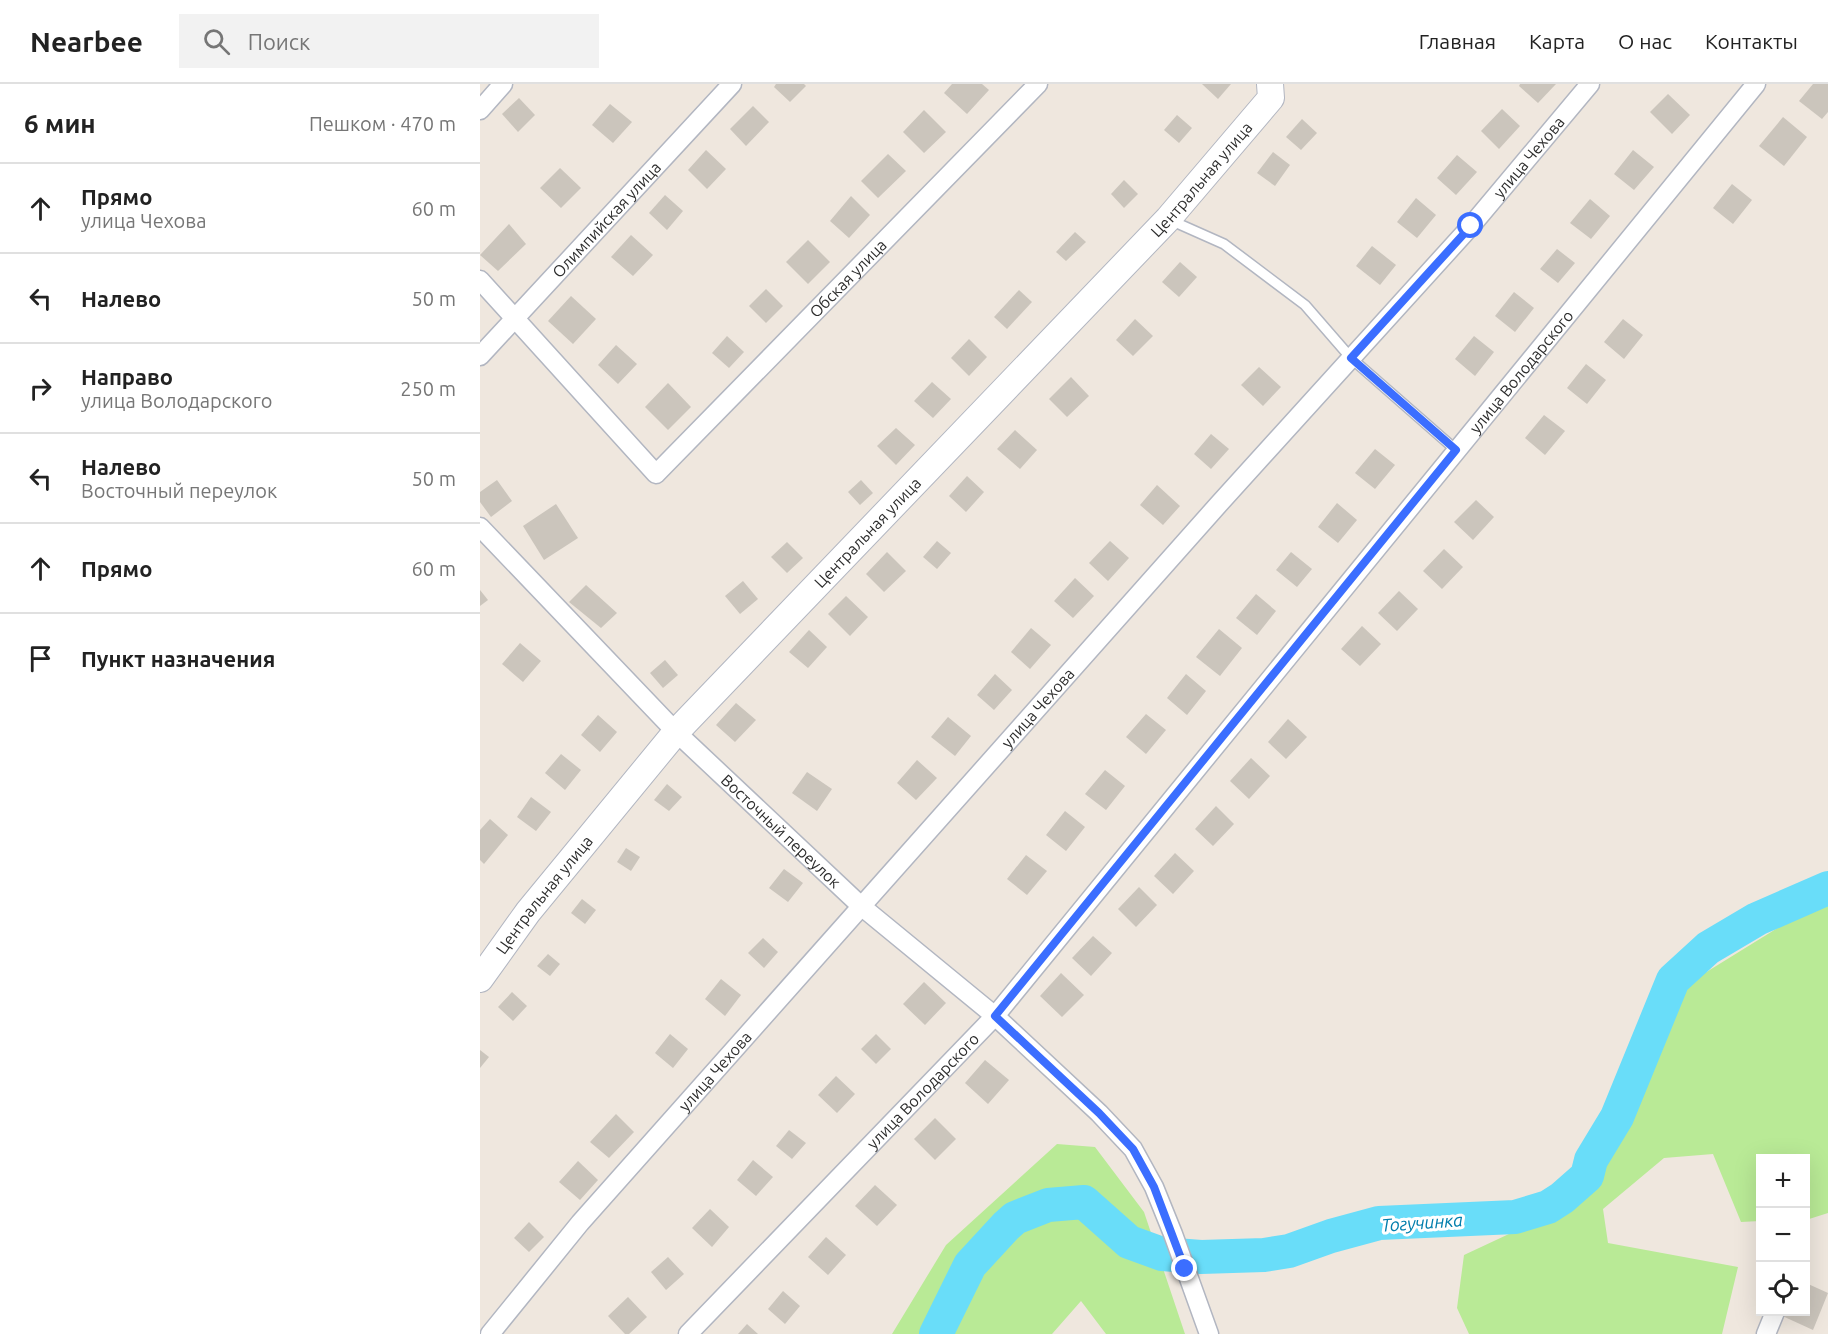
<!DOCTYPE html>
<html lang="ru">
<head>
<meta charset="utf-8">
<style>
  :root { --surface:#fff; --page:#f2f2f2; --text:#222; --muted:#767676; --line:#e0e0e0 }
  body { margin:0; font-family:Ubuntu,sans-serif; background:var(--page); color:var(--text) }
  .controls { position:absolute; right:18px; bottom:18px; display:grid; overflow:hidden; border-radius:0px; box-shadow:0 6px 24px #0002 }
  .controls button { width:54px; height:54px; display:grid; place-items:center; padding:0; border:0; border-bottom:2px solid var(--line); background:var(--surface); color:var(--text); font:30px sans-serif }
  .stop { position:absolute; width:18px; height:18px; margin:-14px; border:4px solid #3b6eff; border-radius:50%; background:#fff }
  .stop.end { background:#3b6eff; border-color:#fff; box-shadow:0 2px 6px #0008 }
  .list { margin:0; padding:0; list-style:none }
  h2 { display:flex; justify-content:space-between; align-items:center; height:78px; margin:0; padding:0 24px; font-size:26px }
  h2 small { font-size:20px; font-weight:400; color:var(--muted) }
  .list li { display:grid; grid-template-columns:39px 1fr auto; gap:18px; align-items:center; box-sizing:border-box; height:90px; padding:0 24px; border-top:2px solid var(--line) }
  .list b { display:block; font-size:22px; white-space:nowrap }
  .list p { margin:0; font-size:20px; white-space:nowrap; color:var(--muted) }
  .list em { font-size:20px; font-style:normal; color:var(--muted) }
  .icon { flex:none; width:33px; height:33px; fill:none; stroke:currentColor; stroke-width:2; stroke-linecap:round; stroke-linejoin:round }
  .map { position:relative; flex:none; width:1348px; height:1250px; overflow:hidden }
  header { display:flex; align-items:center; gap:36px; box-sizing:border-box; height:84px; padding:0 30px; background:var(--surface); border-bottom:2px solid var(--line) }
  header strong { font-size:28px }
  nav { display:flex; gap:33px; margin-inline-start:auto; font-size:21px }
  .search { width:420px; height:54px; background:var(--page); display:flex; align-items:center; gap:15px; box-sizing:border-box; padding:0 21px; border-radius:0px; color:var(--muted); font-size:22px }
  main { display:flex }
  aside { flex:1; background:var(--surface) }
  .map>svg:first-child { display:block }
</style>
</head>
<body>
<header>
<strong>Nearbee</strong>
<div class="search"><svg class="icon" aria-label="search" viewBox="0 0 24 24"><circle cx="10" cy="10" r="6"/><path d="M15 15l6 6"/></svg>Поиск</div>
<nav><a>Главная</a><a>Карта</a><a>О нас</a><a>Контакты</a></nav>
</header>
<main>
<aside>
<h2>6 мин<small>Пешком · 470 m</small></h2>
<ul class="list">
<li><svg class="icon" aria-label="ahead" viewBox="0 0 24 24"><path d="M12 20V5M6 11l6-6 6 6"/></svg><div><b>Прямо</b><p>улица Чехова</p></div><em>60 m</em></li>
<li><svg class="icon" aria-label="left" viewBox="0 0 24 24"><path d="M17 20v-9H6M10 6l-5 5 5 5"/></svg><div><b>Налево</b></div><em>50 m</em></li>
<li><svg class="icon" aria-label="right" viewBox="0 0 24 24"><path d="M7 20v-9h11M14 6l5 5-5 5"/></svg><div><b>Направо</b><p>улица Володарского</p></div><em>250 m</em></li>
<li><svg class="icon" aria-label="left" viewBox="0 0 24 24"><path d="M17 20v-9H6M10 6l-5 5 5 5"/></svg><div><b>Налево</b><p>Восточный переулок</p></div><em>50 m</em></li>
<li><svg class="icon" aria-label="ahead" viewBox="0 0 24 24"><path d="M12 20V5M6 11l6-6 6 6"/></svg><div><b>Прямо</b></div><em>60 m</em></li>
<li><svg class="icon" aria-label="arrive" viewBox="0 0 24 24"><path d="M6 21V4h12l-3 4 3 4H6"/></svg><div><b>Пункт назначения</b></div></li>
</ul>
</aside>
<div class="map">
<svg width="1348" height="1250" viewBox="0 0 1348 1250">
  <rect width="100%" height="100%" fill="#efe7de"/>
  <g fill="#b9ea96">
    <path d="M1348,813V1129L1326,1136V1074H1280V1137L1261,1138L1233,1070L1184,1074L1123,1125L1128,1159L1258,1183L1242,1250H989L977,1224L984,1171L1097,1118L1168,986L1207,900Z"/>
    <path d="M577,1060L615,1063L664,1128L705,1250H626L601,1217L572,1250H412L466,1161Z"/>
  </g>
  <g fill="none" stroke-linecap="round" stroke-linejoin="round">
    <path stroke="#69ddf9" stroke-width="34" d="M456,1250L490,1181L526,1142L535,1134L568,1121L604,1118L649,1158L682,1170L721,1173L784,1171L809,1167L851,1152L899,1139L1035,1133L1068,1123L1082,1114L1107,1092L1111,1076L1137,1033L1193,896L1228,864L1277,835L1348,804"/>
  </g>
  <g fill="#cbc5bc">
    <path d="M296,0H324L326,2L310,18L294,3Z"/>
    <path d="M472,0H502L509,6L487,30L464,9Z"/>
    <path d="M722,0H751L738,15Z"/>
    <path d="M1040,0H1076L1058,19L1039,2Z"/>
    <path d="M1333,0H1348V28L1342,35L1319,17Z"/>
    <path d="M1188,10L1210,31L1192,50L1170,28Z"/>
    <path d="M39,14L55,31L38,48L22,30Z"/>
    <path d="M130,20L152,38L133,59L112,41Z"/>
    <path d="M273,22L289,38L266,62L250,45Z"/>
    <path d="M1022,25L1040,42L1019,65L1001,47Z"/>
    <path d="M444,26L466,48L444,69L423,48Z"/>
    <path d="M697,31L712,44L699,59L684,46Z"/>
    <path d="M1303,33L1327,53L1304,82L1279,62Z"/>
    <path d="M822,35L837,49L821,66L806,53Z"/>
    <path d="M226,66L246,85L227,105L208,86Z"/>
    <path d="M1153,66L1174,83L1154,106L1134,90Z"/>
    <path d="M793,68L810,81L795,102L777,89Z"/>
    <path d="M408,70L426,87L398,114L381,97Z"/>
    <path d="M977,71L997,88L976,111L957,94Z"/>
    <path d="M80,84L101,104L81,124L60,104Z"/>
    <path d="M644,96L658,110L644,124L631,110Z"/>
    <path d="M1252,100L1272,116L1253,140L1233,124Z"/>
    <path d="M185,111L203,127L187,146L169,129Z"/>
    <path d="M371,112L390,131L369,154L350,137Z"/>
    <path d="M936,114L956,131L937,154L917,138Z"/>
    <path d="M1110,115L1130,132L1111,155L1090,139Z"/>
    <path d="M29,140L46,160L18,187L0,171Z"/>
    <path d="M595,148L606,158L586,177L576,168Z"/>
    <path d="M151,151L173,171L153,192L131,173Z"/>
    <path d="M328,156L350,178L328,200L306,178Z"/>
    <path d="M892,162L916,181L900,201L876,182Z"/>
    <path d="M1077,165L1095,179L1078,199L1060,185Z"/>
    <path d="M700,178L717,193L699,213L682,198Z"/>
    <path d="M286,205L303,222L286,239L269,222Z"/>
    <path d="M539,206L552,218L527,245L514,233Z"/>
    <path d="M1034,208L1054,224L1035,248L1015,232Z"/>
    <path d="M91,212L116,235L93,260L68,237Z"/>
    <path d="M655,235L673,252L653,272L636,256Z"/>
    <path d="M1143,235L1163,251L1144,275L1124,258Z"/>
    <path d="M247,252L264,268L249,284L232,269Z"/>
    <path d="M994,252L1014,268L995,292L975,275Z"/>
    <path d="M489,255L507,273L489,292L471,274Z"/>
    <path d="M136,261L157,280L138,300L118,281Z"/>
    <path d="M1106,280L1126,296L1107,320L1087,304Z"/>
    <path d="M779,283L801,303L783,322L761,301Z"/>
    <path d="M591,293L609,312L587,333L569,315Z"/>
    <path d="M452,298L471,315L453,334L434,317Z"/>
    <path d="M188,299L211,323L188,346L165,323Z"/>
    <path d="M1064,331L1085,347L1065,371L1045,354Z"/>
    <path d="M416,344L435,361L416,381L397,362Z"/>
    <path d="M535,346L557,366L540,385L517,365Z"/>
    <path d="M731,350L749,365L731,385L714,370Z"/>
    <path d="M895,365L915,381L895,405L875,389Z"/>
    <path d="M487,392L504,408L486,428L469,412Z"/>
    <path d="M17,396L32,417L11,433L0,418V408Z"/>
    <path d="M381,396L393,409L380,421L368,408Z"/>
    <path d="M677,401L700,422L683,441L660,421Z"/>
    <path d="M996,416L1014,433L993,456L974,438Z"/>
    <path d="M857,419L877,436L858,459L838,443Z"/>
    <path d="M76,420L98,454L64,476L43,442Z"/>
    <path d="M457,457L471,469L457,485L443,473Z"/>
    <path d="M630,457L649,474L628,497L609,479Z"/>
    <path d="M307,458L323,474L307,489L291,473Z"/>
    <path d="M964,465L983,483L962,505L943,487Z"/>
    <path d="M407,468L426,487L404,508L386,490Z"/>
    <path d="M811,468L832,485L817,503L796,486Z"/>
    <path d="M595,494L614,512L593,534L574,517Z"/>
    <path d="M263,497L278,515L260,530L245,512Z"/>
    <path d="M106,501L137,529L121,544L89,518Z"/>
    <path d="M0,506L8,516L0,522Z"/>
    <path d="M919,507L938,525L917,547L898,529Z"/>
    <path d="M776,510L796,527L777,551L756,534Z"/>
    <path d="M366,512L388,533L370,552L348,530Z"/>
    <path d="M882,542L901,560L880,582L861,565Z"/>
    <path d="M551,544L571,561L550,585L531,568Z"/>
    <path d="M739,545L762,564L740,592L716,573Z"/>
    <path d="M329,546L347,563L328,584L309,568Z"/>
    <path d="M40,559L61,577L43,598L22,580Z"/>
    <path d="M185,576L198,591L183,604L170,589Z"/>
    <path d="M515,590L532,606L514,626L497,611Z"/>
    <path d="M706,590L726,607L707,631L687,614Z"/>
    <path d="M256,619L276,636L255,658L236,641Z"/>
    <path d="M666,630L686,646L666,670L646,653Z"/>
    <path d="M118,631L137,648L120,668L101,651Z"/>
    <path d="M468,633L491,652L475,672L451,653Z"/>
    <path d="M808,635L827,653L806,675L788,658Z"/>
    <path d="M81,670L101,686L85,706L65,689Z"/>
    <path d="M771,674L790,692L769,715L750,697Z"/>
    <path d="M437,676L457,694L436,716L417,699Z"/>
    <path d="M625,686L645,702L626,726L605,710Z"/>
    <path d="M327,688L352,705L337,727L312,709Z"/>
    <path d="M187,700L202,713L189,727L174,716Z"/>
    <path d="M51,713L71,728L56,747L37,733Z"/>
    <path d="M736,722L754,740L733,762L715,745Z"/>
    <path d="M585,727L605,743L586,767L566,751Z"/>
    <path d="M10,735L28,751L4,780L0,776V746Z"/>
    <path d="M146,764L160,773L151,787L137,778Z"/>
    <path d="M695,769L714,787L693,810L674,792Z"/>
    <path d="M546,771L567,787L547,811L527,795Z"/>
    <path d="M304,785L323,799L308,818L289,804Z"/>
    <path d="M659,803L677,821L656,843L638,825Z"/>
    <path d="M102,815L116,826L105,840L91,829Z"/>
    <path d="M613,852L632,869L611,892L592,874Z"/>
    <path d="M283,854L298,868L284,884L268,869Z"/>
    <path d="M68,870L80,880L70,892L57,882Z"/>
    <path d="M581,889L604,911L582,933L560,912Z"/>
    <path d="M241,895L261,911L245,932L225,915Z"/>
    <path d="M444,898L466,919L445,941L423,920Z"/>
    <path d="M32,908L47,922L33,937L18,923Z"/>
    <path d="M190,950L208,965L193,984L175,969Z"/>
    <path d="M396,950L411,965L396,980L381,965Z"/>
    <path d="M0,966L9,973L0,984Z"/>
    <path d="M505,976L529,996L508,1020L485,999Z"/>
    <path d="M356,992L375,1010L357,1029L338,1011Z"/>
    <path d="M136,1030L154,1048L129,1074L110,1058Z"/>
    <path d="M455,1034L476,1055L455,1076L434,1055Z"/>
    <path d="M309,1046L326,1059L312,1075L296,1062Z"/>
    <path d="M273,1076L293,1093L276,1112L257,1096Z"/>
    <path d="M98,1077L118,1096L100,1116L79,1098Z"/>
    <path d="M395,1101L417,1121L397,1142L375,1122Z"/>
    <path d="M230,1125L249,1143L232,1163L212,1144Z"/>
    <path d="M49,1138L64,1153L49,1168L34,1154Z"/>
    <path d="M346,1153L366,1171L348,1191L328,1173Z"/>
    <path d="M188,1173L204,1190L186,1206L171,1188Z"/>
    <path d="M1326,1199L1348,1209L1333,1246L1298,1230L1299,1228H1326Z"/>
    <path d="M303,1207L320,1222L305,1240L288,1225Z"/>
    <path d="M148,1213L167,1233L149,1250H145L128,1232Z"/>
    <path d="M267,1240L278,1250H258Z"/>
  </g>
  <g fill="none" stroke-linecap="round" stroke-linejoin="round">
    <g stroke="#b2b6c1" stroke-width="12">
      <path id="service" d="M690,136L744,160L825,221L871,274L976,366"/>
    </g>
    <g stroke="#b2b6c1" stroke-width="21">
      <g id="minor">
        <path d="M0,26L23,0"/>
        <path id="s1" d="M0,196L176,390L558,0"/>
        <path id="s2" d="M0,272L252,0"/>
        <path id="s3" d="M0,443L196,648L381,822L515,932L619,1029L653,1065L674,1103L693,1150L729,1250"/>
        <path id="s4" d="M10,1250L100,1139L738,421L991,142L1110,0"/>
        <path id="s5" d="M208,1250L515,932L1276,0"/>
        <path d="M1286,1250L1295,1228"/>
      </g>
    </g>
    <g stroke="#b2b6c1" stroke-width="28">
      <g id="secondary">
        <path id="s6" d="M0,895L48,828L196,648L688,135L791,14L790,0"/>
      </g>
    </g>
    <use href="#service" stroke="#fff" stroke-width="9"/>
    <use href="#minor" stroke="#fff" stroke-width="18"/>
    <use href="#secondary" stroke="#fff" stroke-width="26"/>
  </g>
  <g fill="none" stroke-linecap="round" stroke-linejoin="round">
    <path stroke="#3b6eff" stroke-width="8" d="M705,1185L674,1103L653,1065L619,1029L515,932L976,366L871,274L991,142"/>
  </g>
  <g text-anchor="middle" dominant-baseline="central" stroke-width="6" stroke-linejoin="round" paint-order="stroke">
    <g font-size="16" fill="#2d2d2d" stroke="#fff">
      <text stroke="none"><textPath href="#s4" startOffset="1570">улица Чехова</textPath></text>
      <text stroke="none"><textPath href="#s6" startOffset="1078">Центральная улица</textPath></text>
      <text stroke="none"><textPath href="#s2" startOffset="186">Олимпийская улица</textPath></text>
      <text stroke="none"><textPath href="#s1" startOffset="536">Обская улица</textPath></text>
      <text stroke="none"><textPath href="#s5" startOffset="1274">улица Володарского</textPath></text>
      <text stroke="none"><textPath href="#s6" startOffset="592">Центральная улица</textPath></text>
      <text stroke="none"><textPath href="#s4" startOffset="832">улица Чехова</textPath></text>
      <text stroke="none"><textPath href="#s3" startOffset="428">Восточный переулок</textPath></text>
      <text stroke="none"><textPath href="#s6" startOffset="106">Центральная улица</textPath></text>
      <text stroke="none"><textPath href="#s4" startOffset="346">улица Чехова</textPath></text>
      <text stroke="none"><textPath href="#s5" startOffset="338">улица Володарского</textPath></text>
    </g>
    <g font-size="18" font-style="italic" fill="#017eac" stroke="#fff">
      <text transform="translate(942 1138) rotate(-4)">Тогучинка</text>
    </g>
  </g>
</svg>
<div class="controls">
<button>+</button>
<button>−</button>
<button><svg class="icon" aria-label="locate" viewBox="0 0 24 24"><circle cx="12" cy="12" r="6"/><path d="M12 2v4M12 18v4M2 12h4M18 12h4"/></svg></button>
</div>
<div class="stop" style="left:991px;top:142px"></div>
<div class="stop end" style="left:705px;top:1185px"></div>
</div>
</main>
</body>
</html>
